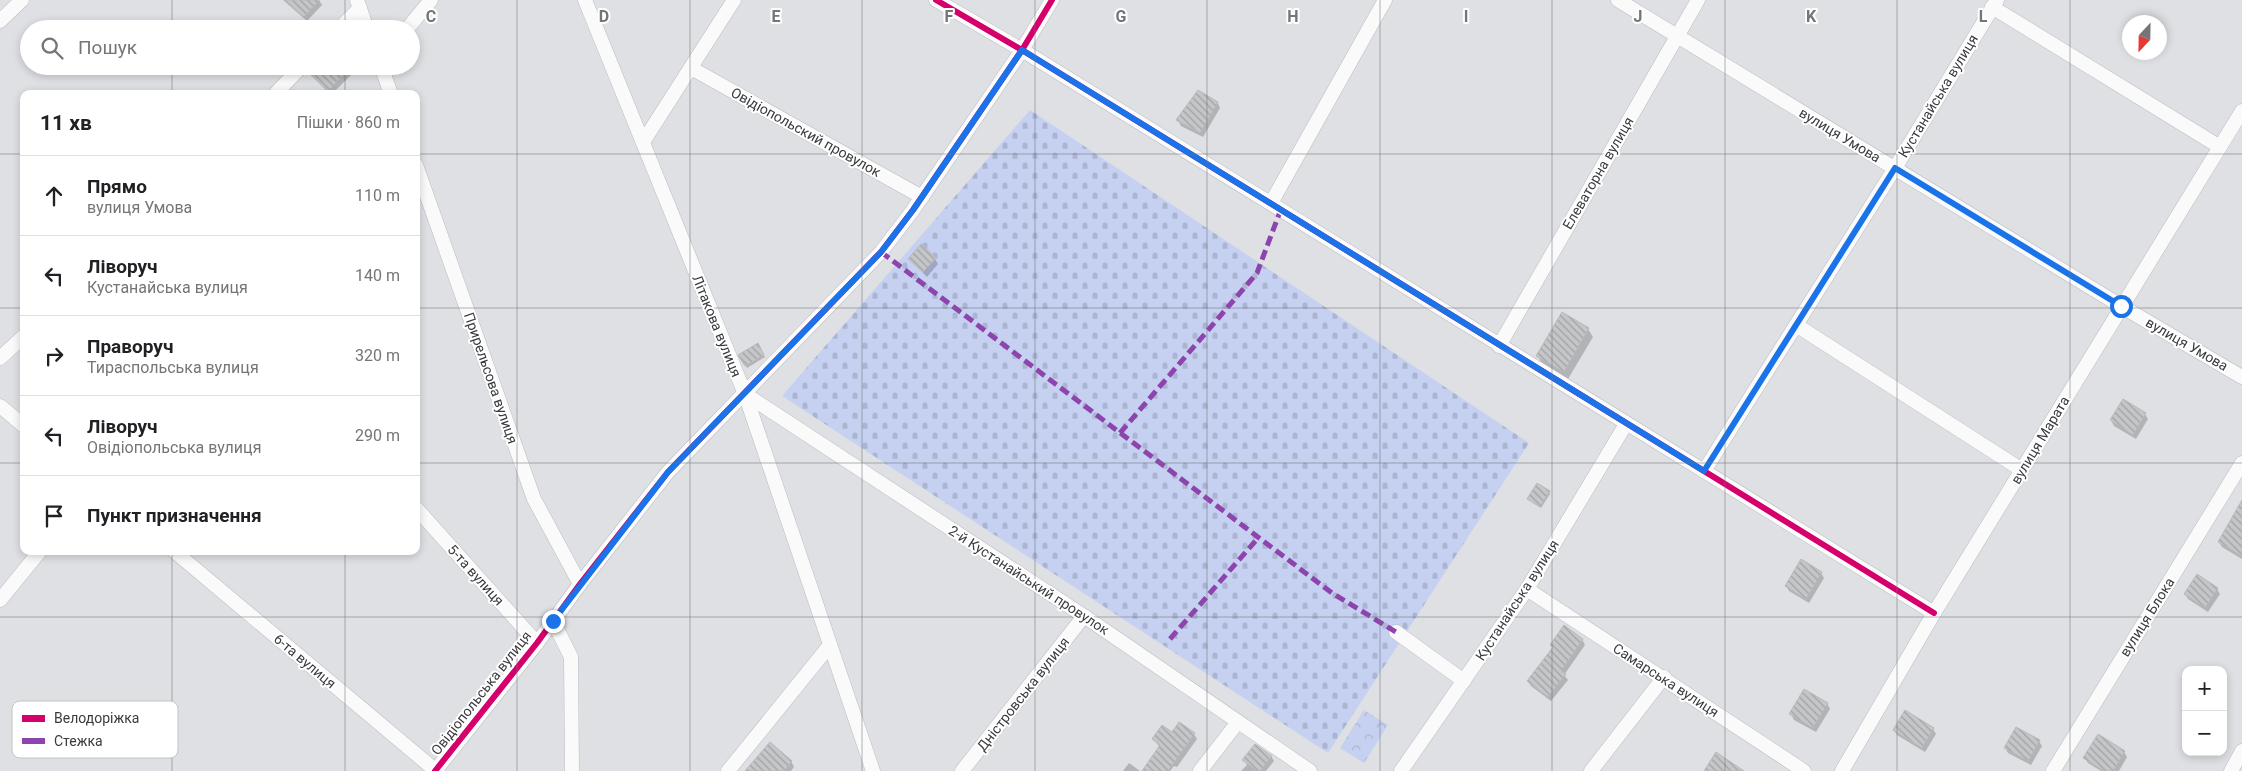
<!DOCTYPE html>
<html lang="uk">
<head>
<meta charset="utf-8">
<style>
  :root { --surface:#fff; --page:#f6f6f6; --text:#202124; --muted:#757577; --line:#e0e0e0 }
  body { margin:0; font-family:Roboto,sans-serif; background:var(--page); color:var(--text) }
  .controls { position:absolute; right:15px; bottom:15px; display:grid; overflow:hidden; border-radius:10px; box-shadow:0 2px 8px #0003 }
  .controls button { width:45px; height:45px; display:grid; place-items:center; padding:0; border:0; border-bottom:1px solid var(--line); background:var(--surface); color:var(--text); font:25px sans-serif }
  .compass { position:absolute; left:2122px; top:15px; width:45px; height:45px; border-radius:50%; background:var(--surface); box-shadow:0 2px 8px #0003; rotate:202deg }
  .stop { position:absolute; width:15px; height:15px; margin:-11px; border:4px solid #1a73e8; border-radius:50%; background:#fff }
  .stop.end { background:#1a73e8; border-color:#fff; box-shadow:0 1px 5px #0008 }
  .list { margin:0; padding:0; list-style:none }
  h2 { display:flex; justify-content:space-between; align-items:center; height:65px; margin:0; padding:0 20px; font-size:21px }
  h2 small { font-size:16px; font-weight:400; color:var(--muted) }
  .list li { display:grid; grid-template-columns:32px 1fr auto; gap:15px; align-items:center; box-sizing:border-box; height:80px; padding:0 20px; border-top:1px solid var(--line) }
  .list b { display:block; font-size:19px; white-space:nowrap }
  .list p { margin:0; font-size:16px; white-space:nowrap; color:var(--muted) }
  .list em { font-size:16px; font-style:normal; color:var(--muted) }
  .icon { flex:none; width:28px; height:28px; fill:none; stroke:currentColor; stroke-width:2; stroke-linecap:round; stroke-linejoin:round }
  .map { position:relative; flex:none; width:2242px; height:771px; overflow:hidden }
  .search { position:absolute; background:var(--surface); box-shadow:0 2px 8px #0003; left:20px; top:20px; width:400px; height:55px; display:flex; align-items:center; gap:12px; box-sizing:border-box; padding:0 18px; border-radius:28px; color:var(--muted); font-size:19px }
  .panel { position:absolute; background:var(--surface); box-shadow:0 2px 8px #0003; left:20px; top:90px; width:400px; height:465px; border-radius:10px }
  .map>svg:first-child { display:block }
</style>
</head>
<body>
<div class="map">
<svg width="2242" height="771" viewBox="0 0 2242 771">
  <defs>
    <pattern id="forest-crowns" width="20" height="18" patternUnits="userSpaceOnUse" patternTransform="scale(1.25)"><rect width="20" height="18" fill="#c6d1f2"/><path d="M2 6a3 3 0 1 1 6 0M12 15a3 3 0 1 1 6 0" fill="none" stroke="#abb4d1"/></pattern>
    <pattern id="cemetery-stones" width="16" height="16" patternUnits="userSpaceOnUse" patternTransform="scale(1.25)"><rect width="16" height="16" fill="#c6d1f2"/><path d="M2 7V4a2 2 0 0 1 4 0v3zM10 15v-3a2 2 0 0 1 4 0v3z" fill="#abb4d1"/></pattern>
    <pattern id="building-back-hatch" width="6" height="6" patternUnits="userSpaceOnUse" patternTransform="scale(1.25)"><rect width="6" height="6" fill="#c4c6c8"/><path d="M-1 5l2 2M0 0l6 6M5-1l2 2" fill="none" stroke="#a0a2a4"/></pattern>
  </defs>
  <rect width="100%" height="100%" fill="#dee0e4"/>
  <path fill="url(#forest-crowns)" d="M1364,710L1388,725L1364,763L1340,748Z"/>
  <path fill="url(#cemetery-stones)" d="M1030,110L1529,443L1328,753L782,396Z"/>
  <g fill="#0003">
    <path d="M283,0H319L322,5L307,21Z"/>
    <path d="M198,24L201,29H192Z"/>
    <path d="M316,66H360L332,94H330L309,73Z"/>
    <path d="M1198,91L1218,103L1220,108L1203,137L1181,126L1178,120Z"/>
    <path d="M910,259H935L938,264L927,277Z"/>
    <path d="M1588,329L1593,337L1568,379L1542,364L1538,356Z"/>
    <path d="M758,345L765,357L747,368L740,355Z"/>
    <path d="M2145,414L2148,419L2136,439L2114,426L2111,420Z"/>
    <path d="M1549,492L1550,494L1541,508L1529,499Z"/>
    <path d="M2242,520V559L2222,547L2219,542Z"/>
    <path d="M1821,573L1824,578L1809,603L1789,591L1786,586Z"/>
    <path d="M2217,589L2220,594L2208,612L2188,599L2185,594Z"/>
    <path d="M1582,639L1585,645L1564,675L1568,680L1551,701L1531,686L1528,681L1553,649L1551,645Z"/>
    <path d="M1827,703L1830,709L1816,732L1794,720L1791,714Z"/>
    <path d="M1933,729L1936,734L1925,752L1897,735L1894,730Z"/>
    <path d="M1172,734H1194L1197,739L1177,767L1174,766L1170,771H1143L1160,747L1153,739Z"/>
    <path d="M2039,741L2042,746L2031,765L2008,753L2005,748Z"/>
    <path d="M2124,752L2127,757L2119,771H2101L2088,763L2085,758Z"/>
    <path d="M1271,756L1274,761L1266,771H1241L1247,765L1244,760Z"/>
    <path d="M791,761L794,767L791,771H747Z"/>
    <path d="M1129,763L1140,771H1123Z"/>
  </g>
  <g fill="url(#building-back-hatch)" stroke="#b8b9bc">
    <path d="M285,0H319L304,17Z"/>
    <path d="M311,66H352L328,91L308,72Z"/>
    <path d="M1198,90L1218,102L1200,133L1176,120Z"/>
    <path d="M921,244L936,258L923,272L908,259Z"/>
    <path d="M1562,312L1589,328L1564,372L1536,356Z"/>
    <path d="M758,343L764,355L745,366L738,355Z"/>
    <path d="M2123,399L2146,413L2133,435L2110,420Z"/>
    <path d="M1537,483L1550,491L1540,507L1527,499Z"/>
    <path d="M2242,500V556L2218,542Z"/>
    <path d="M1801,559L1822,572L1806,599L1785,586Z"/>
    <path d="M2197,574L2218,588L2205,608L2184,594Z"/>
    <path d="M1564,625L1583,639L1561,671L1566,674L1548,697L1527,681L1553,647L1550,645Z"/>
    <path d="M1804,689L1828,703L1813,728L1789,714Z"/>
    <path d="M1905,710L1934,728L1922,748L1893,730Z"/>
    <path d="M1179,722L1195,733L1168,771H1142L1160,745L1152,739L1162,725L1172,732Z"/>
    <path d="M2016,727L2040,740L2028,761L2004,748Z"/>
    <path d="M2098,734L2125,751L2113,771H2104L2083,758Z"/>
    <path d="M770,742L792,761L784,771H745Z"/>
    <path d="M1255,744L1272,756L1260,771H1257L1242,760Z"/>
    <path d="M1716,752L1744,771H1704Z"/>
  </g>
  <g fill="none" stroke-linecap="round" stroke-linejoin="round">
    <g stroke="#babcbf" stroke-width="15">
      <g id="minor">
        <path d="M357,0L367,29"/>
        <path d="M585,0L745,394L873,771"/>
        <path d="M936,0L1022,50L1934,613"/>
        <path d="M1618,0L2121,306L2242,377"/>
        <path d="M1992,7L2220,147"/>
        <path d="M0,21L22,0"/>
        <path d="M339,29L360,8"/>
        <path d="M407,29L431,0"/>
        <path d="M381,66L391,94"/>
        <path d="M691,68L922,197"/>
        <path d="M275,94L302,66"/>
        <path d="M643,142L734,0"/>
        <path d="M416,165L534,499L580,584"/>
        <path d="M1271,203L1385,0"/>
        <path d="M1796,325L2022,470"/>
        <path d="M1499,346L1698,0"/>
        <path d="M0,358L24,336"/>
        <path d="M745,394L1084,616L1310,771"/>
        <path d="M0,406L24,426"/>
        <path d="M1704,471L1895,168L1997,0"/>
        <path d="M416,508L537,643"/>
        <path d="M174,551L435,770"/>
        <path d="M1527,589L1804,771"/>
        <path d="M0,600L40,551"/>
        <path d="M553,621L571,657L572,771"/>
        <path d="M1396,632L1464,681"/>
        <path d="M435,771L537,643L580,584L668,472L881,252L913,210L1022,50L1052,0"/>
        <path d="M728,771L830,645"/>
        <path d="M962,771L1084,616"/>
        <path d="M1200,771L1238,722"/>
        <path d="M1401,771L1527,589L1626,424"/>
        <path d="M1591,771L1664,677"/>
        <path d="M1842,771L1934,613L2242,111"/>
        <path d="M2053,771L2242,463"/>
        <path d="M2231,771L2242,751"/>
      </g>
    </g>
    <use href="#minor" stroke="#fafafb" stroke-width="14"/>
    <g stroke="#8e44ad" stroke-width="5" stroke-dasharray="10 5" stroke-linecap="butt">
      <path d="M881,252L1332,593L1396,632"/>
      <path d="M1120,433L1257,273L1281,209"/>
      <path d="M1170,639L1258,538"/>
    </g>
    <g stroke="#fff" stroke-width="9">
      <g id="cycleway">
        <path d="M936,0L1022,50L1934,613"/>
        <path d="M435,771L537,643L580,584L668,472L881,252L913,210L1022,50L1052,0"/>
      </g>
    </g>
    <use href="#cycleway" stroke="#d6006c" stroke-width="6"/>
  </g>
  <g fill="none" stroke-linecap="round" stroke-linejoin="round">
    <path stroke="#1a73e8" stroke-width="6" d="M553,621L668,472L881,252L913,210L1022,50L1704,471L1895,168L2121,306"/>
  </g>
  <path fill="none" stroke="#737578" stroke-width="1" stroke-opacity="0.55" d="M172,0V29M345,0V29M517,0V771M690,0V771M862,0V771M1035,0V771M1207,0V771M1380,0V771M1552,0V771M1725,0V771M1897,0V771M2070,0V771M172,66V94M345,66V94M0,154H24M416,154H2242M0,308H24M416,308H2242M0,463H24M416,463H2242M172,551V771M345,551V771M0,617H2242"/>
  <g text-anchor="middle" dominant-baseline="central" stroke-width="4" stroke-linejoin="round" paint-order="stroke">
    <g font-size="14" fill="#3a3b3e" stroke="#fff">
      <text transform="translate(1938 96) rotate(-59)">Кустанайська вулиця</text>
      <text transform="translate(806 132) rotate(29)">Овідіопольский провулок</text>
      <text transform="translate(1840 135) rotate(31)">вулиця Умова</text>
      <text transform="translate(1598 173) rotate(-60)">Елеваторна вулиця</text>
      <text transform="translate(717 326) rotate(68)">Літакова вулиця</text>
      <text transform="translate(2187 344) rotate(30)">вулиця Умова</text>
      <text transform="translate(491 378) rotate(71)">Прирельсова вулиця</text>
      <text transform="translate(2040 440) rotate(-59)">вулиця Марата</text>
      <text transform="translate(476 575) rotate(48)">5-та вулиця</text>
      <text transform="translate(1029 580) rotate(33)">2-й Кустанайський провулок</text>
      <text transform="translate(1517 600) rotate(-57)">Кустанайська вулиця</text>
      <text transform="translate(2147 617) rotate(-58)">вулиця Блока</text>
      <text transform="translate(305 661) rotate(40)">6-та вулиця</text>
      <text transform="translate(1666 680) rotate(33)">Самарська вулиця</text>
      <text transform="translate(481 693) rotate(-52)">Овідіопольська вулиця</text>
      <text transform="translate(1023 694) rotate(-52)">Дністровська вулиця</text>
    </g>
  </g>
  <rect x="12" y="701" width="166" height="57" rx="8" fill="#fff" stroke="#c4c4c5" stroke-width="1"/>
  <rect x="22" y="715" width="23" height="7" fill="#d6006c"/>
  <rect x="22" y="738" width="23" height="6" fill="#8e44ad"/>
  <g font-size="14" fill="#3a3b3e">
    <text x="54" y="723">Велодоріжка</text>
    <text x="54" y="746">Стежка</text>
  </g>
  <g font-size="16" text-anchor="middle" font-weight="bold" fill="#737578" stroke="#fff" stroke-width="4" stroke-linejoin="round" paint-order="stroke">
    <text x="431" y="22">C</text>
    <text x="604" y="22">D</text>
    <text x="776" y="22">E</text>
    <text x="949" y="22">F</text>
    <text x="1121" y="22">G</text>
    <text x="1293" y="22">H</text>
    <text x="1466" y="22">I</text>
    <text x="1638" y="22">J</text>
    <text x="1811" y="22">K</text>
    <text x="1983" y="22">L</text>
  </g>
</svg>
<div class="controls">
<button>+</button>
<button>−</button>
</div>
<svg class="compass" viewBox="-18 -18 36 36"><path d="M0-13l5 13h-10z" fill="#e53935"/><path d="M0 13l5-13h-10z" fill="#757577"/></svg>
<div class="stop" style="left:2121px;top:306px"></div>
<div class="stop end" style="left:553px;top:621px"></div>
<div class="search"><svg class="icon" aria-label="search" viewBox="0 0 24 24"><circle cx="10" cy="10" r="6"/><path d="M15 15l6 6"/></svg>Пошук</div>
<section class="panel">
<h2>11 хв<small>Пішки · 860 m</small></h2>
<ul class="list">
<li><svg class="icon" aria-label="ahead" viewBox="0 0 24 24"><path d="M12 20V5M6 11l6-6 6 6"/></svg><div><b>Прямо</b><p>вулиця Умова</p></div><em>110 m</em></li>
<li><svg class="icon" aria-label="left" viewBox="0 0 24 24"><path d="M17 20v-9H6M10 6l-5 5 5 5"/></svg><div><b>Ліворуч</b><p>Кустанайська вулиця</p></div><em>140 m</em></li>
<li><svg class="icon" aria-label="right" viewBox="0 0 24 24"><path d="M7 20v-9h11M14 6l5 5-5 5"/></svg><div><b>Праворуч</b><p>Тираспольська вулиця</p></div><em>320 m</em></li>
<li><svg class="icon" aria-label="left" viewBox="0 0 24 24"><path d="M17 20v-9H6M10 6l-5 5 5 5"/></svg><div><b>Ліворуч</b><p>Овідіопольська вулиця</p></div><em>290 m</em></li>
<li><svg class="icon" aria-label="arrive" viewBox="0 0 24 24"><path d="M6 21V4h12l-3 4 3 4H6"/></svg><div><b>Пункт призначення</b></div></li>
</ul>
</section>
</div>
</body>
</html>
